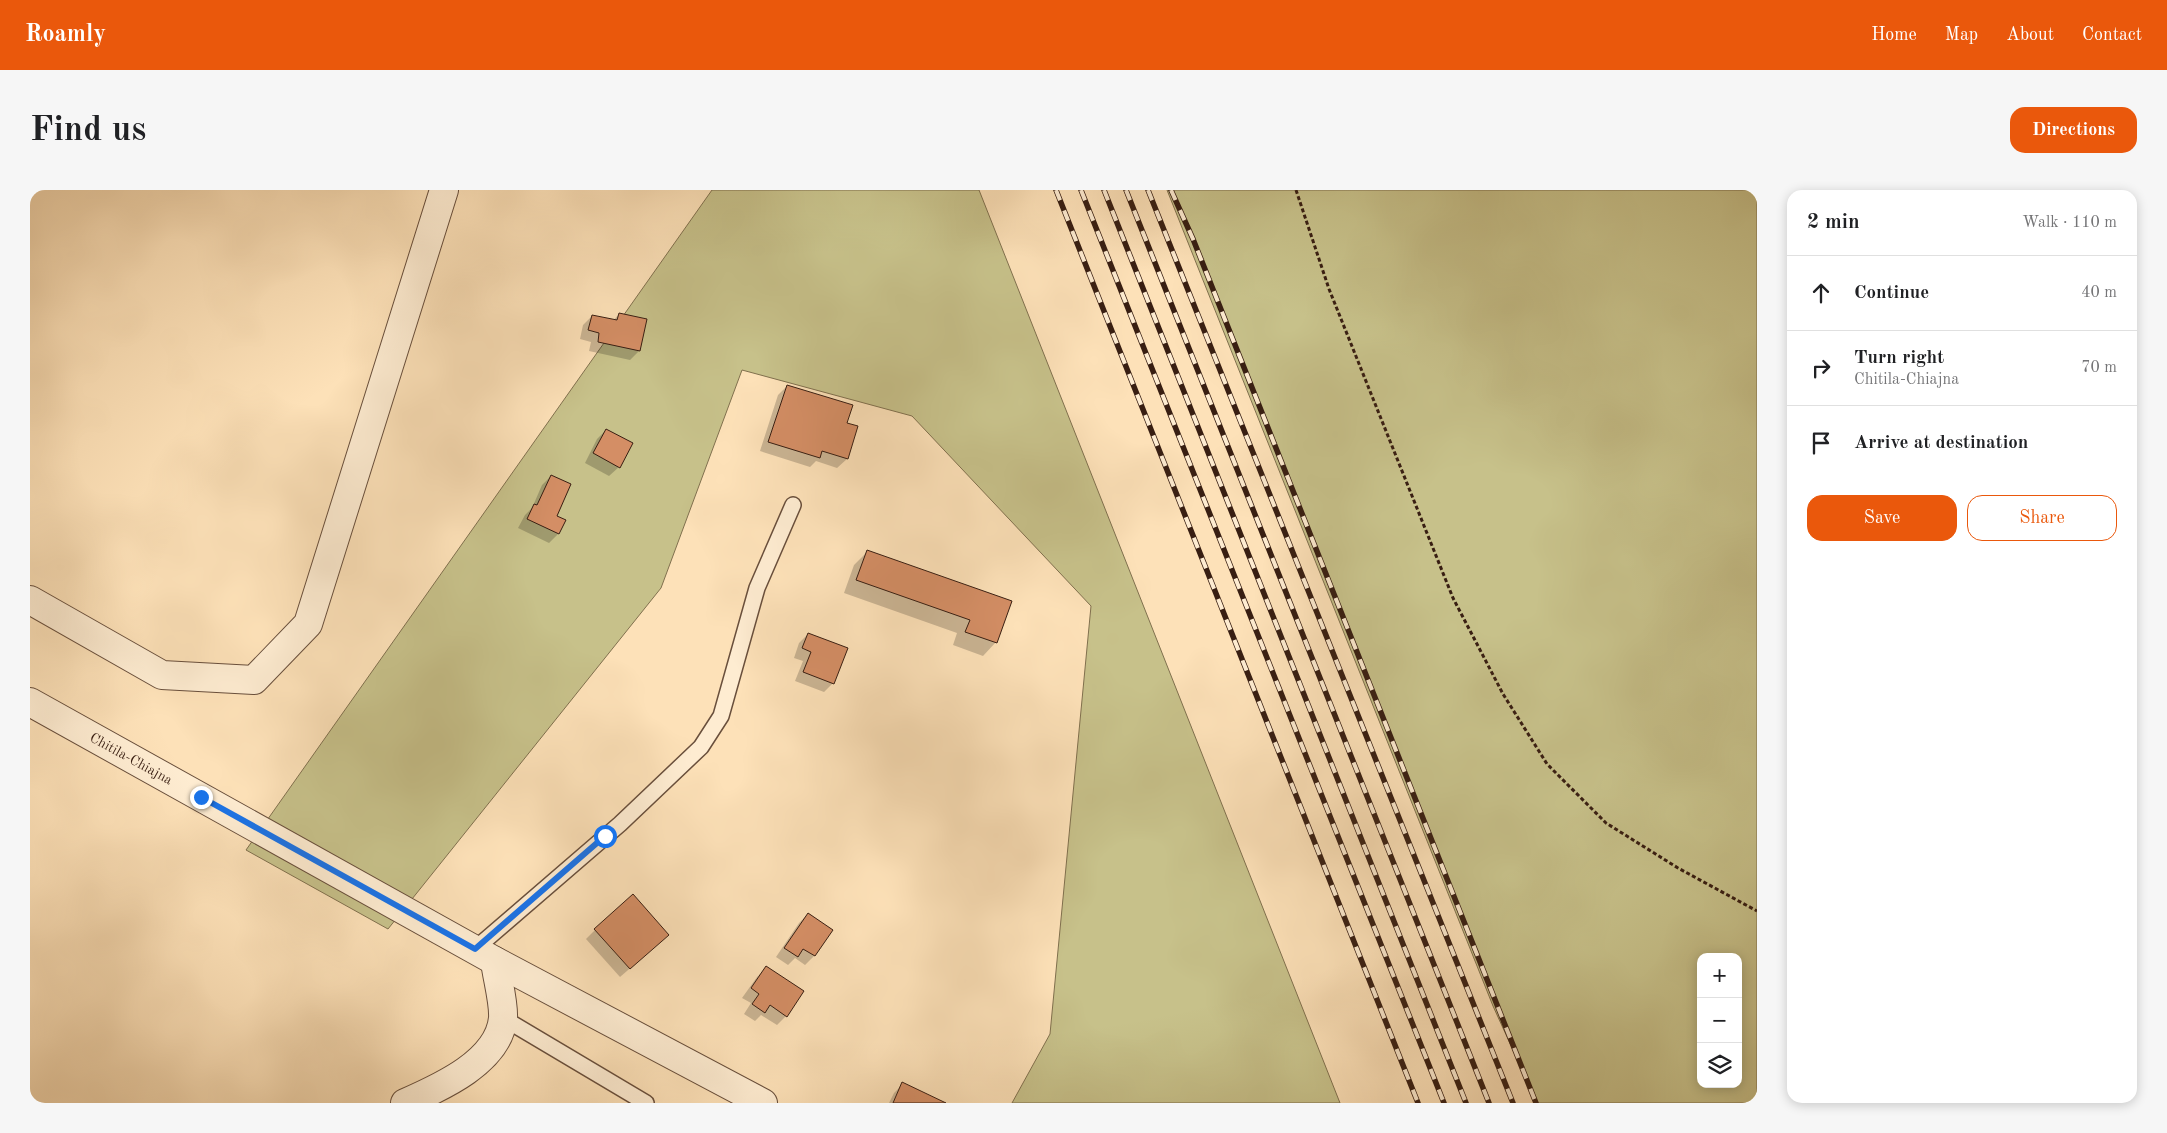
<!DOCTYPE html>
<html lang="en">
<head>
<meta charset="utf-8">
<style>
  :root { --surface:#fff; --page:#f6f6f6; --text:#202124; --muted:#757577; --line:#e0e0e0; --accent:#ea580c }
  body { margin:0; font-family:"Old Standard TT",serif; background:var(--page); color:var(--text) }
  .controls { position:absolute; right:15px; bottom:15px; display:grid; overflow:hidden; border-radius:10px; box-shadow:0 2px 12px #0003 }
  .controls button { width:45px; height:45px; display:grid; place-items:center; padding:0; border:0; border-bottom:1px solid var(--line); background:var(--surface); color:var(--text); font:25px sans-serif }
  .stop { position:absolute; width:15px; height:15px; margin:-11px; border:4px solid #1a73e8; border-radius:50%; background:#fff }
  .stop.end { background:#1a73e8; border-color:#fff; box-shadow:0 1px 5px #0008 }
  .list { margin:0; padding:0; list-style:none }
  h2 { display:flex; justify-content:space-between; align-items:center; height:65px; margin:0; padding:0 20px; font-size:21px }
  h2 small { font-size:16px; font-weight:400; color:var(--muted) }
  .list li { display:grid; grid-template-columns:32px 1fr auto; gap:15px; align-items:center; box-sizing:border-box; height:75px; padding:0 20px; border-top:1px solid var(--line) }
  .list b { display:block; font-size:19px; white-space:nowrap }
  .list p { margin:0; font-size:16px; white-space:nowrap; color:var(--muted) }
  .list em { font-size:16px; font-style:normal; color:var(--muted) }
  .actions { display:flex; gap:10px; padding:15px 20px }
  .actions a { flex:1; padding:11px 0; border:1px solid var(--accent); border-radius:15px; text-align:center; font-size:18px; color:var(--accent) }
  .actions .main { background:var(--accent); color:#fff }
  .icon { flex:none; width:28px; height:28px; fill:none; stroke:currentColor; stroke-width:2; stroke-linecap:round; stroke-linejoin:round }
  .map { position:relative; flex:none; width:1727px; height:913px; overflow:hidden; border-radius:15px }
  header { display:flex; align-items:center; gap:30px; box-sizing:border-box; height:70px; padding:0 25px; background:var(--accent); color:#fff }
  header strong { font-size:24px }
  nav { display:flex; gap:28px; margin-inline-start:auto; font-size:18px }
  .intro { display:flex; align-items:center; justify-content:space-between; box-sizing:border-box; height:120px; padding:0 30px }
  h1 { margin:0; font-size:35px }
  .button { padding:12px 22px; border-radius:15px; background:var(--accent); color:#fff; font-size:18px; font-weight:700 }
  main { display:flex; gap:30px; padding:0 30px }
  aside { flex:1; background:var(--surface); border-radius:15px; box-shadow:0 2px 12px #0003 }
  .map>svg:first-child { display:block }
</style>
</head>
<body>
<header>
<strong>Roamly</strong>
<nav><a>Home</a><a>Map</a><a>About</a><a>Contact</a></nav>
</header>
<div class="intro"><h1>Find us</h1><a class="button">Directions</a></div>
<main>
<div class="map">
<svg width="1727" height="913" viewBox="0 0 1727 913">
  <rect width="100%" height="100%" fill="#fde1b8"/>
  <filter id="stains"><feTurbulence type="fractalNoise" baseFrequency=".004" numOctaves="4"/><feColorMatrix values="0 0 0 0 .2 0 0 0 0 .09 0 0 0 0 .02 0 0 0 .5 -.17"/></filter>
  <radialGradient id="worn" r=".72"><stop offset=".6" stop-color="#630" stop-opacity="0"/><stop offset="1" stop-color="#630" stop-opacity=".3"/></radialGradient>
  <g fill="#c7c18a" stroke="#80704e" fill-rule="evenodd">
    <path d="M682,0H949L1310,913H982L1020,844L1061,416L882,226L712,180L631,398L358,739L216,660Z"/>
    <path d="M1137,0H1727V913H1507L1463,816ZM1671,767H1708V894H1671Z"/>
  </g>
  <g fill="#0003">
    <path d="M589,124L609,161L600,170L559,161L561,152L550,149L553,135L562,126L583,131Z"/>
    <path d="M757,196L816,234L826,237L817,269L807,278L786,271L780,277L730,261L748,205Z"/>
    <path d="M576,240L589,277L579,286L555,273L567,249Z"/>
    <path d="M521,286L528,344L519,353L488,338L495,325L502,318L512,295Z"/>
    <path d="M838,361L980,412L966,452L953,466L923,455L927,443L814,403L824,375Z"/>
    <path d="M778,444L803,493L794,502L765,491L773,471L764,468L769,453Z"/>
    <path d="M778,724L801,740L784,766L775,775L765,768L758,775L746,767L769,733Z"/>
    <path d="M565,740L628,754L590,787L556,749Z"/>
    <path d="M736,778L756,826L747,835L731,825L725,831L714,824L721,813L712,808L727,787Z"/>
    <path d="M873,894L913,913H859L864,903Z"/>
  </g>
  <g fill="#d48e65" stroke="#381e12">
    <path d="M589,123L617,129L610,161L568,152L569,143L558,140L562,125L587,130Z"/>
    <path d="M757,195L823,215L817,233L828,236L818,269L792,261L790,268L738,252Z"/>
    <path d="M576,239L603,253L590,278L563,263Z"/>
    <path d="M521,285L541,294L527,326L536,330L529,344L497,329L504,314L507,315Z"/>
    <path d="M837,360L982,411L967,453L935,442L940,430L826,390Z"/>
    <path d="M778,443L818,458L804,494L773,482L781,462L772,458Z"/>
    <path d="M603,704L639,745L600,779L564,739Z"/>
    <path d="M778,723L803,740L785,766L773,759L768,767L754,758Z"/>
    <path d="M736,776L774,801L757,827L740,815L735,823L722,814L729,804L721,798Z"/>
    <path d="M872,892L916,913H863Z"/>
  </g>
  <g fill="none" stroke-linecap="round" stroke-linejoin="round">
    <g stroke="#694f3c" stroke-width="18">
      <g id="lane">
        <path d="M445,759L590,634L671,557L691,526L727,398L763,315"/>
        <path d="M473,828L616,913"/>
      </g>
    </g>
    <g stroke="#694f3c" stroke-width="30">
      <g id="street">
        <path d="M0,410L132,485L224,490L278,434L414,0"/>
        <path d="M0,512L465,771L733,913"/>
        <path d="M375,913C409,898 469,872 473,828C474,812 467,788 465,771"/>
      </g>
    </g>
    <path stroke="#381e12" stroke-width="3" stroke-dasharray="4 2.5" stroke-linecap="butt" d="M1266,0L1299,99L1423,408L1473,504L1517,574L1576,633L1648,678L1727,721"/>
    <use href="#lane" stroke="#feecd1" stroke-width="15"/>
    <use href="#street" stroke="#feecd1" stroke-width="28"/>
    <g stroke="#381e12" stroke-width="5.5">
      <g id="rail">
        <path d="M1026,0L1388,913"/>
        <path d="M1051,0L1414,913"/>
        <path d="M1074,0L1436,913"/>
        <path d="M1096,0L1459,913"/>
        <path d="M1118,0L1483,913"/>
        <path d="M1141,0L1163,49L1506,913"/>
      </g>
    </g>
    <use href="#rail" stroke="#feecd1" stroke-width="4" stroke-dasharray="11" stroke-linecap="butt"/>
  </g>
  <g fill="none" stroke-linecap="round" stroke-linejoin="round">
    <path stroke="#1a73e8" stroke-width="6" d="M171,607L445,759L575,646"/>
  </g>
  <g text-anchor="middle" dominant-baseline="central" stroke-width="4" stroke-linejoin="round" paint-order="stroke">
    <g font-size="14" fill="#381e12" stroke="#feecd1">
      <text transform="translate(101 569) rotate(29)">Chitila-Chiajna</text>
    </g>
  </g>
  <rect width="100%" height="100%" filter="url(#stains)"/>
  <rect width="100%" height="100%" fill="url(#worn)"/>
</svg>
<div class="controls">
<button>+</button>
<button>−</button>
<button><svg class="icon" aria-label="layers" viewBox="0 0 24 24"><path d="M12 4l9 5-9 5-9-5zM3 14l9 5 9-5"/></svg></button>
</div>
<div class="stop" style="left:575px;top:646px"></div>
<div class="stop end" style="left:171px;top:607px"></div>
</div>
<aside>
<h2>2 min<small>Walk · 110 m</small></h2>
<ul class="list">
<li><svg class="icon" aria-label="ahead" viewBox="0 0 24 24"><path d="M12 20V5M6 11l6-6 6 6"/></svg><div><b>Continue</b></div><em>40 m</em></li>
<li><svg class="icon" aria-label="right" viewBox="0 0 24 24"><path d="M7 20v-9h11M14 6l5 5-5 5"/></svg><div><b>Turn right</b><p>Chitila-Chiajna</p></div><em>70 m</em></li>
<li><svg class="icon" aria-label="arrive" viewBox="0 0 24 24"><path d="M6 21V4h12l-3 4 3 4H6"/></svg><div><b>Arrive at destination</b></div></li>
</ul>
<div class="actions"><a class="main">Save</a><a>Share</a></div>
</aside>
</main>
</body>
</html>
